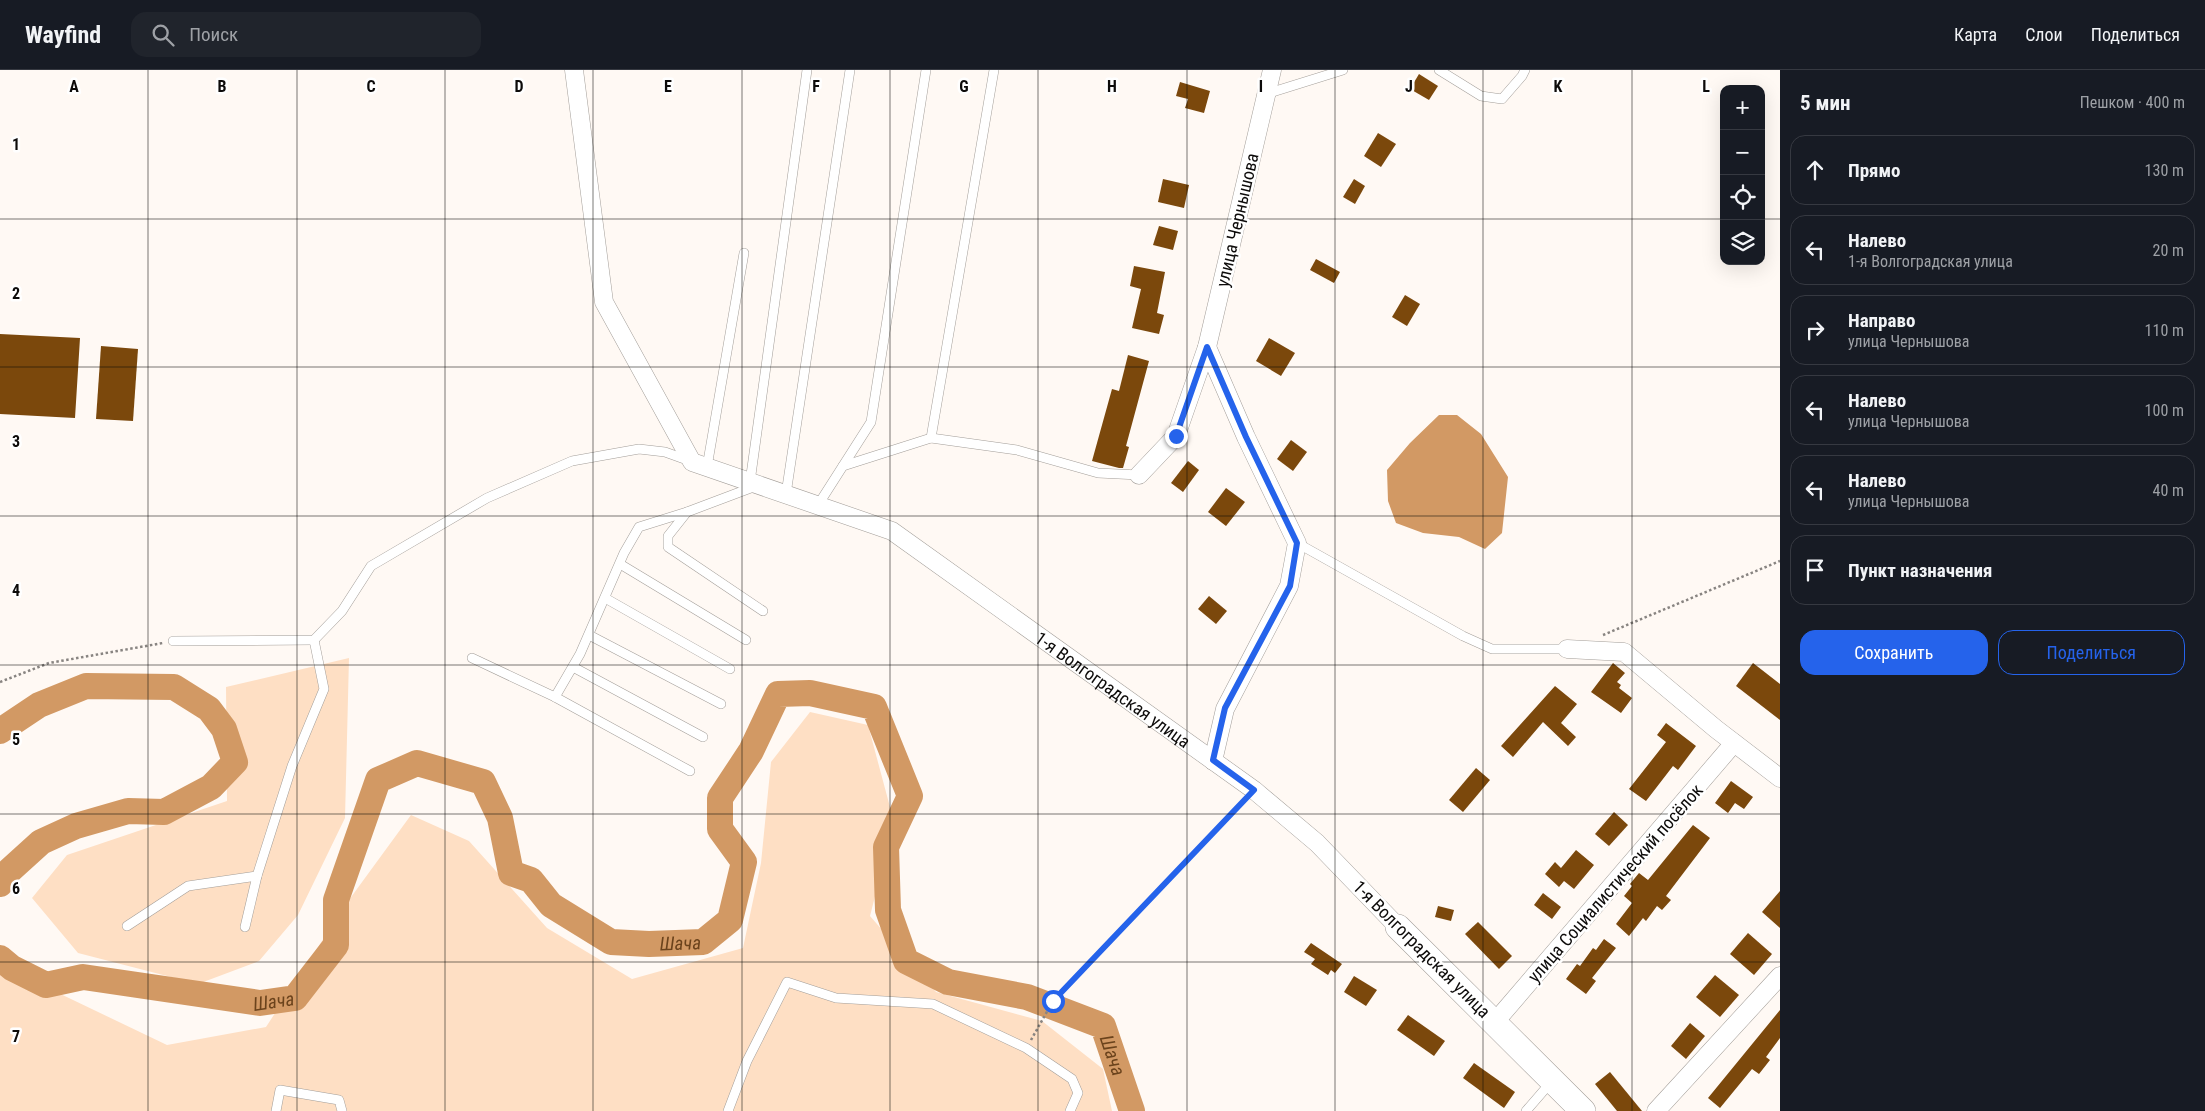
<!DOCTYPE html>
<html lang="ru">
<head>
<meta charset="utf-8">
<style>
  :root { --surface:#171b24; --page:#20242c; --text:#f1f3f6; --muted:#9ea1a6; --line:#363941; --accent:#2563eb }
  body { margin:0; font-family:"Roboto Condensed",sans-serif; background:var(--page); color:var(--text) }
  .controls { position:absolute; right:15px; top:15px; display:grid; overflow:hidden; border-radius:10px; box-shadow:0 5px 20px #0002 }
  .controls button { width:45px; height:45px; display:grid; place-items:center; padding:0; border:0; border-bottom:1px solid var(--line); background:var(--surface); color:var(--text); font:25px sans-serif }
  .stop { position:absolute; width:15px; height:15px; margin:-11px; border:4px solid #2563eb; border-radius:50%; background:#fff }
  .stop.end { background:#2563eb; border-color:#fff; box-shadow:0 1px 5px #0008 }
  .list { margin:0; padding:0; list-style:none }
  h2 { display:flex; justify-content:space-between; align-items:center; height:65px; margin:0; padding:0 20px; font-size:21px }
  h2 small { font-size:16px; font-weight:400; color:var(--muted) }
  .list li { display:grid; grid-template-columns:32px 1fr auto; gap:15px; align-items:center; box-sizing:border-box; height:70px; margin:0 10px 10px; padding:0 10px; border:1px solid var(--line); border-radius:15px }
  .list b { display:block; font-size:19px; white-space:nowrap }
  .list p { margin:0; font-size:16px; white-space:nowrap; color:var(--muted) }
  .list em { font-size:16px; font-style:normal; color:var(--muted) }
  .actions { display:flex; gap:10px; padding:15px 20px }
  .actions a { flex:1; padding:11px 0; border:1px solid var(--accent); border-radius:15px; text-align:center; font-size:18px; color:var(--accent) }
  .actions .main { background:var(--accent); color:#fff }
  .icon { flex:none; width:28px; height:28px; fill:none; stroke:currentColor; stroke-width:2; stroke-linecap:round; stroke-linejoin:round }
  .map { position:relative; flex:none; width:1780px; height:1041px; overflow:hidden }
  header { display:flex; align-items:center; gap:30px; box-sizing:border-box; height:70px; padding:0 25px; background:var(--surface); border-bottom:1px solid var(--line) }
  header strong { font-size:24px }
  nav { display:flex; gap:28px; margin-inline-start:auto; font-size:18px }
  .search { width:350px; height:45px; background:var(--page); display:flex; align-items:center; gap:12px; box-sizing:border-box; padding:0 18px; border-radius:15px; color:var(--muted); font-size:19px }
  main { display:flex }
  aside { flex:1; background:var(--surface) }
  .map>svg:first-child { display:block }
</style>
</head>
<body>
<header>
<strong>Wayfind</strong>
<div class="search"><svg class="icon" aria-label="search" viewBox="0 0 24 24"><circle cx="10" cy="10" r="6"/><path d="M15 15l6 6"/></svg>Поиск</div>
<nav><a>Карта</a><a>Слои</a><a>Поделиться</a></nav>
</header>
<main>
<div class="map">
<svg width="1780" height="1041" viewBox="0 0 1780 1041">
  <rect width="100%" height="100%" fill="#fff9f4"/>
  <g fill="#fedfc4">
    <path d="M349,588L345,748L298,845L259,891L198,914L78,883L32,828L67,785L227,731L226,617Z"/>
    <path d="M810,642L868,655L894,752L870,846L936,922L1042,951L1103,999L1112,1041H0V895L167,975L266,957L346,834L411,745L469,771L547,858L632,909L743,878L761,793L771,692Z"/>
  </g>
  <path fill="#d29964" d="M1439,345H1457L1481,364L1508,407L1502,463L1485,479L1459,467L1423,463L1396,453L1388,431L1387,400L1410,373Z"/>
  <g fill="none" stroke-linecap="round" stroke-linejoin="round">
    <g stroke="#d29964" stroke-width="26">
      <path d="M0,661L39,635L86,616L174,617L209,639L224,659L235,692L211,717L164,742L128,741L76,756L41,772L9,801L0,814"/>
      <path id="s1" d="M0,888L12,898L46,915L83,907L260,933L295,928L336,875V830L378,710L417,693L483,712L500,748L511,803L531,810L551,835L611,872L649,874L703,872L730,850L744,792L720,759V728L751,681L778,624L810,623L874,637L910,726L886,777L888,840L906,891L948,912L1027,927L1103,956L1132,1041"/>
    </g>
  </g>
  <g fill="#7b480c">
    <path d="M1419,4L1438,16L1429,30L1410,19Z"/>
    <path d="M1180,12L1210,21L1204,43L1185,38L1188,29L1176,26Z"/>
    <path d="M1378,63L1396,74L1381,97L1364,86Z"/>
    <path d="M1163,109L1189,115L1184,138L1158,132Z"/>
    <path d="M1354,109L1365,116L1355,134L1343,127Z"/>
    <path d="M1159,156L1178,161L1173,180L1153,175Z"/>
    <path d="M1316,189L1340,202L1334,213L1310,200Z"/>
    <path d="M1134,196L1165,202L1157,243L1164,245L1159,264L1132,258L1141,219L1130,216Z"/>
    <path d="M1405,225L1420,234L1407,256L1392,247Z"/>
    <path d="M0,264L80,268L75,348L0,344Z"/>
    <path d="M1269,268L1295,283L1281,306L1256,291Z"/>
    <path d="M101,276L138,279L133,351L96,349Z"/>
    <path d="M1128,285L1149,291L1126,376L1129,377L1123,398H1119L1092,391L1112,319L1119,321Z"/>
    <path d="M1291,370L1307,382L1293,401L1277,389Z"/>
    <path d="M1188,391L1199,400L1183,422L1171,413Z"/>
    <path d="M1226,418L1245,432L1226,456L1208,442Z"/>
    <path d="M1209,526L1227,541L1216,554L1198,539Z"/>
    <path d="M1613,593L1625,603L1617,612L1621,615L1619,618L1632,628L1621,643L1591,622Z"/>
    <path d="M1753,593L1780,614V650L1736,616Z"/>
    <path d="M1555,616L1577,634L1561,653L1576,667L1568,676L1543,652L1513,687L1501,676Z"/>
    <path d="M1666,653L1696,676L1678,700L1673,696L1646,731L1629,719L1666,672L1657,665Z"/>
    <path d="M1476,698L1490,710L1463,742L1449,730Z"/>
    <path d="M1731,711L1753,727L1744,739L1735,733L1728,743L1715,733Z"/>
    <path d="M1614,742L1628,755L1609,776L1595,764Z"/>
    <path d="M1693,755L1710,768L1666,826L1671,830L1662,840L1657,836L1646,851L1643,848L1629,866L1616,854L1632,833L1624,826L1632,816L1630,814L1639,803L1648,810Z"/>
    <path d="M1576,780L1594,795L1574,819L1564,811L1559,817L1545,804L1555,792L1561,798Z"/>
    <path d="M1780,821V858L1762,842Z"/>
    <path d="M1543,823L1561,837L1552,849L1534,835Z"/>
    <path d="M1438,836L1454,840L1451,851L1435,847Z"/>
    <path d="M1478,852L1512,886L1499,899L1465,864Z"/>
    <path d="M1748,863L1772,884L1754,905L1730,884Z"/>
    <path d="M1604,869L1616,878L1592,908L1596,911L1586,924L1566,909L1577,894L1580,896L1593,878L1596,880Z"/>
    <path d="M1311,873L1342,894L1335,903L1331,900L1328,905L1311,894L1315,889L1304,882Z"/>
    <path d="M1715,905L1739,925L1720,947L1696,927Z"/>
    <path d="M1354,906L1377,920L1366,936L1344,922Z"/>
    <path d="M1780,940V968L1766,987L1770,990L1759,1004L1752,999L1720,1038L1708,1028Z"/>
    <path d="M1408,945L1445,971L1434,986L1397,960Z"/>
    <path d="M1690,953L1705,966L1686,989L1671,976Z"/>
    <path d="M1474,993L1515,1022L1504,1038L1463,1008Z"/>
    <path d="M1610,1002L1642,1041H1617L1595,1014Z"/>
  </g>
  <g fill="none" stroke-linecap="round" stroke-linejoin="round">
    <g stroke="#a39e99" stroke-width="10">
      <g id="lane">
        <path d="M1439,0L1481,26L1502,29L1522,6L1525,0"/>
        <path d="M1266,24L1343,0"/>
        <path d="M931,368L1017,380L1098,403L1139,405"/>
        <path d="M843,396L931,368L994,0"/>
        <path d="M707,397L744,183"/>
        <path d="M750,412L807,0"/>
        <path d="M756,416L687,442L668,466V477L763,541"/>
        <path d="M786,424L850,0"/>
        <path d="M818,435L871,352L926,0"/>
        <path d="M1297,473L1463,566L1492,579H1567"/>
        <path d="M620,494L746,570"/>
        <path d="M605,528L730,599"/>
        <path d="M589,565L721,634"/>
        <path d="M173,571L314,570L342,541L371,496L487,428L572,391L639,379L665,382L690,391"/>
        <path d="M472,588L555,627L690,701"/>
        <path d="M573,597L703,667"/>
        <path d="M555,627L580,584L624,483L639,457L687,442"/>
        <path d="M127,856L188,816L257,806"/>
        <path d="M245,857L257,806L292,696L324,619L314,570"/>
        <path d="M276,1041L280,1020L339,1030L342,1041"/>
        <path d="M728,1041L747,991L787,912L836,928L933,934L1026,978L1072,1009L1078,1023L1070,1041"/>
        <path d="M1526,1041L1552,1011"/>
      </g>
    </g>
    <g stroke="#a39e99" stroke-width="19">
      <g id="street">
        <path id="s2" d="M574,0L604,232L692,392L892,461L1254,720L1317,773L1398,857"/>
        <path d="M1207,277L1246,367L1297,473L1289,516L1225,639L1213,691"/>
        <path d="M1139,405L1176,366L1207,277L1272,0"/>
        <path d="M1567,579L1624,582L1716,659L1780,708"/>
        <path d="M1495,952L1734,673"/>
        <path d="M1656,1041L1780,906"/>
      </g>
    </g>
    <g stroke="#a39e99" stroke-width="26">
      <path id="secondary" d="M1398,857L1583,1041"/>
    </g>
    <g stroke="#888481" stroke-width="2.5" stroke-dasharray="2.5 2.5" stroke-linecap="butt">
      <path d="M1603,565L1780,491"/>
      <path d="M0,612L49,593L163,573"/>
      <path d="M1031,970L1053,931L1243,732"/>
    </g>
    <use href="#lane" stroke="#fff" stroke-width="9"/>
    <use href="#street" stroke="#fff" stroke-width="18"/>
    <use href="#secondary" stroke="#fff" stroke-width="25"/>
  </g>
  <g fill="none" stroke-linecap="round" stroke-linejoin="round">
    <path stroke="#2563eb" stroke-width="6" d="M1053,931L1254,720L1213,690L1225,638L1290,516L1297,473L1246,367L1207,277L1176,366"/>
  </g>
  <path fill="none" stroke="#0d0b0a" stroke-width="1" stroke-opacity="0.55" d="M148,0V1041M297,0V1041M445,0V1041M593,0V1041M742,0V1041M890,0V1041M1038,0V1041M1187,0V1041M1335,0V1041M1483,0V1041M1632,0V1041M0,149H1724M1761,149H1780M0,297H1780M0,446H1780M0,595H1780M0,744H1780M0,892H1780"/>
  <g text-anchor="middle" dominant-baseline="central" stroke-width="5" stroke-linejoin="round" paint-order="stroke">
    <g font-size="18" fill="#0d0b0a" stroke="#fff">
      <text transform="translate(1237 150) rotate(-77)">улица Чернышова</text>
      <text stroke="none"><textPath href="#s2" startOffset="900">1-я Волгоградская улица</textPath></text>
      <text transform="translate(1615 813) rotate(-49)">улица Социалистический посёлок</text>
      <text transform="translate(1422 879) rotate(45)">1-я Волгоградская улица</text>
    </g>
    <g font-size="19" font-style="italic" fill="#6b431c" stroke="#fff">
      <text stroke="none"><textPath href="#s1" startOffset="945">Шача</textPath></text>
      <text stroke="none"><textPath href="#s1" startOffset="284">Шача</textPath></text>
      <text stroke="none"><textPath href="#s1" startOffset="1860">Шача</textPath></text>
    </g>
  </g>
  <g font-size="16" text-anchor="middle" font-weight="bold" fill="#0d0b0a" stroke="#fff" stroke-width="5" stroke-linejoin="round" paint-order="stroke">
    <text x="74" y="22">A</text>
    <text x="222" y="22">B</text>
    <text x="371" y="22">C</text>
    <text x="519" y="22">D</text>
    <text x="668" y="22">E</text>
    <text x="816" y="22">F</text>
    <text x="964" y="22">G</text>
    <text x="1112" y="22">H</text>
    <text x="1261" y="22">I</text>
    <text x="1409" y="22">J</text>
    <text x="1558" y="22">K</text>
    <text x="1706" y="22">L</text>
    <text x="16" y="80">1</text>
    <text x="16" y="229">2</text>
    <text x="16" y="377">3</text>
    <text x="16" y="526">4</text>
    <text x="16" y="675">5</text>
    <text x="16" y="824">6</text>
    <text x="16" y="972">7</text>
  </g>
</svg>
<div class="controls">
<button>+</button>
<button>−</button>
<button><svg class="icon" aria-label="locate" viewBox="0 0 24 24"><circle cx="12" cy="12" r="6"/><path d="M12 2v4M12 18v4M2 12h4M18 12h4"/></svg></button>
<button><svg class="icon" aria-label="layers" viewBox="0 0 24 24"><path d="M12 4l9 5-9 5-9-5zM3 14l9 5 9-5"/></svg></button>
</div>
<div class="stop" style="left:1053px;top:931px"></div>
<div class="stop end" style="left:1176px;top:366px"></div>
</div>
<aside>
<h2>5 мин<small>Пешком · 400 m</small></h2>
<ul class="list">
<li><svg class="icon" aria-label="ahead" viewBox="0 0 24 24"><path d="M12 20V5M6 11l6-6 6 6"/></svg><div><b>Прямо</b></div><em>130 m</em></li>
<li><svg class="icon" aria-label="left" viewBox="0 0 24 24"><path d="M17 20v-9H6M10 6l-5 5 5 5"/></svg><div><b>Налево</b><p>1-я Волгоградская улица</p></div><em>20 m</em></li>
<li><svg class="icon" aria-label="right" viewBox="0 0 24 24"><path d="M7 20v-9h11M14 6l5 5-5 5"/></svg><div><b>Направо</b><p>улица Чернышова</p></div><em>110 m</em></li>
<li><svg class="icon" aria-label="left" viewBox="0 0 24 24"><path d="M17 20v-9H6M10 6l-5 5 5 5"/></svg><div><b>Налево</b><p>улица Чернышова</p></div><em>100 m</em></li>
<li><svg class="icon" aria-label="left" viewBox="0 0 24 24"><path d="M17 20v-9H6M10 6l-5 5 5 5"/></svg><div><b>Налево</b><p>улица Чернышова</p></div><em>40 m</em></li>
<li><svg class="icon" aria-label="arrive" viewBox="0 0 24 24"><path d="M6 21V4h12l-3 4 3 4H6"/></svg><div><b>Пункт назначения</b></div></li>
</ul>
<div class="actions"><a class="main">Сохранить</a><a>Поделиться</a></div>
</aside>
</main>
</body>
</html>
